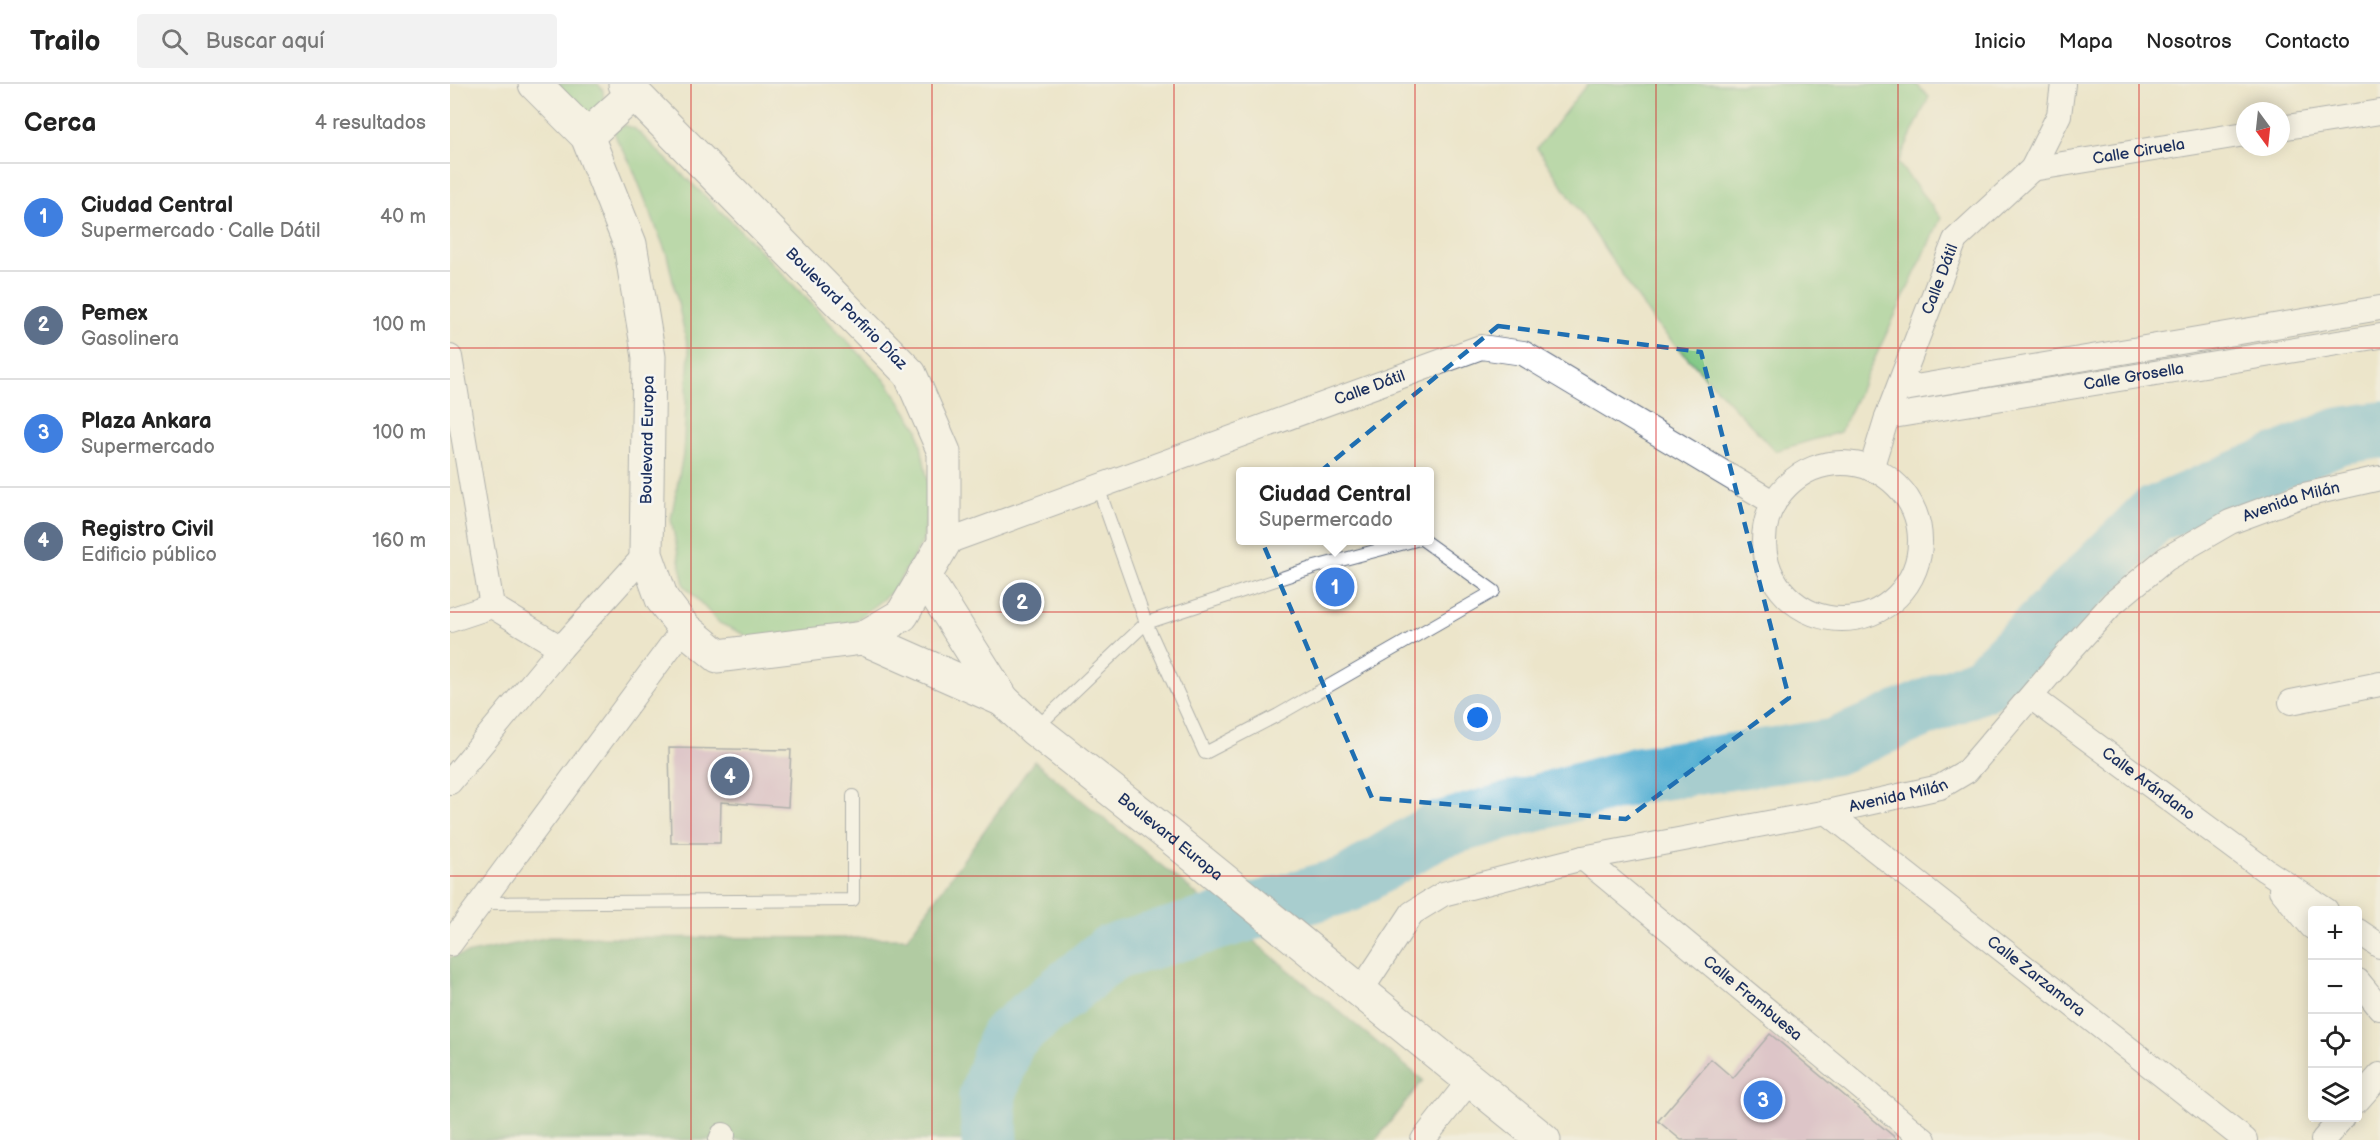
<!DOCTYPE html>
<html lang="es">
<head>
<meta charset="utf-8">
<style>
  :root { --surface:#fff; --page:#f2f2f2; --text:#222; --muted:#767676; --line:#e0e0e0; --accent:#1f6fb2 }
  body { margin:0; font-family:"Balsamiq Sans",sans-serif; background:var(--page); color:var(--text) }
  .controls { position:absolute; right:18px; bottom:18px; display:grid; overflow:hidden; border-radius:6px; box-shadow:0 3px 15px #0003 }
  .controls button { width:54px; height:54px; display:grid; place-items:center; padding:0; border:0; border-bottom:2px solid var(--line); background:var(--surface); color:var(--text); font:30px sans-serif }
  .compass { position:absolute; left:1786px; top:18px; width:54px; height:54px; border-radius:50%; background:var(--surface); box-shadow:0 3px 15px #0003; rotate:165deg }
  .you { position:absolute; left:1028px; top:634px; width:21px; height:21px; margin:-15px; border:4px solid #fff; border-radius:50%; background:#1a73e8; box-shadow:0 0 0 9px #1a73e833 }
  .badge { display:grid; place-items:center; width:39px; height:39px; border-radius:50%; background:var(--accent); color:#fff; font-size:20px; font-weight:700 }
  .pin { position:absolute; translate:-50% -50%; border:3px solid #fff; box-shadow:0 2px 6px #0006 }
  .popup { position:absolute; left:786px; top:383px; width:198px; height:78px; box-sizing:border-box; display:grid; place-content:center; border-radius:6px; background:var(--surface); filter:drop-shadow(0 2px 4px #0005); font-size:20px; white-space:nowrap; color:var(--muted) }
  .popup b { font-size:22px; color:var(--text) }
  .popup::after { content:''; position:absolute; left:50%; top:100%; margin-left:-12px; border:12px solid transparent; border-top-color:var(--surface) }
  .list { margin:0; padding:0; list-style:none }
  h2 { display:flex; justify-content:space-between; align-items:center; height:78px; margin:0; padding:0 24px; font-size:26px }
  h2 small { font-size:20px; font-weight:400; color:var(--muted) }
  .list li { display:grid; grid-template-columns:39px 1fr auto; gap:18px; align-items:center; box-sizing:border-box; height:108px; padding:0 24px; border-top:2px solid var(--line) }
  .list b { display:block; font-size:22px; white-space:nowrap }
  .list p { margin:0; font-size:20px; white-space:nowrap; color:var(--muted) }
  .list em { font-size:20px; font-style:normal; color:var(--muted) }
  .icon { flex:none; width:33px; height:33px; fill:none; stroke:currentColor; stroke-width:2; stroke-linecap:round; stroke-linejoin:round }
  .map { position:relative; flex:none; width:1930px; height:1056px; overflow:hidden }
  header { display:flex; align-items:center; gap:36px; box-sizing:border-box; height:84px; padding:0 30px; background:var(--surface); border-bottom:2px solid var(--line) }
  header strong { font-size:28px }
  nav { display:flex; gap:33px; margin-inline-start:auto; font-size:21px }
  .search { width:420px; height:54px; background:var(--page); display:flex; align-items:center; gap:15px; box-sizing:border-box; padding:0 21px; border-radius:6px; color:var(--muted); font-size:22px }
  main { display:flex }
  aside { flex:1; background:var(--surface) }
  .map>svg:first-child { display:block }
</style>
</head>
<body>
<header>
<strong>Trailo</strong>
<div class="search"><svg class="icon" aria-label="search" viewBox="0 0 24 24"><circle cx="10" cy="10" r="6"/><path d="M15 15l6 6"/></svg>Buscar aquí</div>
<nav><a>Inicio</a><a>Mapa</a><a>Nosotros</a><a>Contacto</a></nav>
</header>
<main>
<aside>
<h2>Cerca<small>4 resultados</small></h2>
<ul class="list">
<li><span class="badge" style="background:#3f7fe0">1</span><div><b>Ciudad Central</b><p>Supermercado · Calle Dátil</p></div><em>40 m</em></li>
<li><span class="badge" style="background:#5c6f8a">2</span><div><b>Pemex</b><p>Gasolinera</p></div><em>100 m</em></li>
<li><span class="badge" style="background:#3f7fe0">3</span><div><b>Plaza Ankara</b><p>Supermercado</p></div><em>100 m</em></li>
<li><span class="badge" style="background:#5c6f8a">4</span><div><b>Registro Civil</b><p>Edificio público</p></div><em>160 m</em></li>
</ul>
</aside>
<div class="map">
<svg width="1930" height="1056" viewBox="0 0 1930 1056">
  <rect width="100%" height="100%" fill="#f6f6f2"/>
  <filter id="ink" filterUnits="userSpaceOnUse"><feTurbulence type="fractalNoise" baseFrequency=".0167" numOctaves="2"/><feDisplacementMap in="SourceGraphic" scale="12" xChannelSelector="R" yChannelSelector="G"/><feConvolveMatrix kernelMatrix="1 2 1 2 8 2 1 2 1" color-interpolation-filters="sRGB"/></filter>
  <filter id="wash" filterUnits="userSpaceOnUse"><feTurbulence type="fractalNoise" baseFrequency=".008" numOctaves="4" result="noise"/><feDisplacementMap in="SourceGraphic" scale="24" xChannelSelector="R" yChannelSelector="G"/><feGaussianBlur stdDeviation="1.35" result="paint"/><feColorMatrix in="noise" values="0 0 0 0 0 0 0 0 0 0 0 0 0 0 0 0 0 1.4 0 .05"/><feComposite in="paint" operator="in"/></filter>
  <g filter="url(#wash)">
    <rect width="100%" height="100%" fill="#ece5ca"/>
    <g fill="#7fc783" stroke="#4d7b70" stroke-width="1.5">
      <path d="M108,0H148L153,6L154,21L143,29L131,27Z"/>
      <path d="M1137,0H1466L1479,13L1448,79L1491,134L1390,348L1325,367L1204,238L1087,64Z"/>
      <path d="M175,41L185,45L291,147L438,299L468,345L480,409L473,457L443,507L406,536L360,556L308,557L269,539L234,501L221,435L233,370L239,268L217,171L181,80L167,56L164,47Z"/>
    </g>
    <path fill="#67ac71" stroke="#416e68" stroke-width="1.5" d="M584,677L973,996L926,1056H0V873L99,853L457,854Z"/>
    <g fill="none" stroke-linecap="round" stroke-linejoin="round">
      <path stroke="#56b0d3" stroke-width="57" d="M540,1056L537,1013L557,954L660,869L898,800L985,747L1188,691L1384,663L1534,599L1703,431L1889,352L1930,346"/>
    </g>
    <g id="blocks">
      <g fill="#ca9ec5">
        <path d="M219,664L341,666L338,723L271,718L270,759H221Z"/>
        <path d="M1320,950L1448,1056H1231L1208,1037L1261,975L1283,994Z"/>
      </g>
    </g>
  </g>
  <g filter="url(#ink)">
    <use href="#blocks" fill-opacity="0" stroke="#646f84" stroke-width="1.5"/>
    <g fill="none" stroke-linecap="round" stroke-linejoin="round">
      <g stroke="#646f84" stroke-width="14">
        <g id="service">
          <path d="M966,456L865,483L696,539L755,669L828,631L1044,507L973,456"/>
          <path d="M585,645L696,539L648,403"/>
          <path d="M32,819L403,816V712"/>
        </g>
      </g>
      <g stroke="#646f84" stroke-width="26">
        <g id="minor">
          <path d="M1831,44L1930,28"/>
          <path id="s1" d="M1582,85L1795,50"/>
          <path d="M0,273L42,522"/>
          <path d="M1448,306L1930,224"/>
          <path id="s2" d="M1437,333L1930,252"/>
          <circle cx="1392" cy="457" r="78"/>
          <path id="s3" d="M1421,385L1437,333L1505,156L1582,85L1609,31L1613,0"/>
          <path id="s4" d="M494,459L1031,263L1073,269L1324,419"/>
          <path d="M0,536L42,522L111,564"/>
          <path id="s5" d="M1581,613L1815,786L1876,826"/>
          <path d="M1841,618L1930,600"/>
          <path d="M0,698L111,564L196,470"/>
          <path id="s6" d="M1377,728L1795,1056"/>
          <path id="s7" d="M1133,774L1474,1056"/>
          <path d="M1831,806L1862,843"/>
          <path d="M1908,847L1930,862"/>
          <path d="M0,860L234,544"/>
          <path d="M1908,897L1930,924"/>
          <path id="s8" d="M910,908L962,829L993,810L1133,774L1377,728L1490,703L1517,687L1615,572L1663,519L1716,475L1780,438L1850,412L1930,394"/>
          <path d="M1908,1016L1930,991"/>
          <path d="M271,1056L273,1051"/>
          <path d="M973,1056L1020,996"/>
          <path d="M1873,1056L1892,1034"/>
        </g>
      </g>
      <g stroke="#646f84" stroke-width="35">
        <g id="secondary">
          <path d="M85,0L137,52L180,160L199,273L196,470L212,515L234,544L268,572L413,554L452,531L494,459V368L460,290L175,0"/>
          <path d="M137,52L184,9"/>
          <path id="s9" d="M474,491L553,616L584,645L722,754L1094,1056"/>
          <path d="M413,554L553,616"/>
        </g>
      </g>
      <use href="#service" stroke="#fff" stroke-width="12"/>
      <use href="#minor" stroke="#fff" stroke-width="24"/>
      <use href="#secondary" stroke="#fff" stroke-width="33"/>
    </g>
  </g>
  <path d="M0 0H1930V1056H0ZM1048,242L1251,268L1339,614L1176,735L922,714L805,441Z" fill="#ece5ca" fill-opacity=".55" fill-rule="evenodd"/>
  <path fill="none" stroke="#1f6fb2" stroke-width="4.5" stroke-dasharray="12 8" stroke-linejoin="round" d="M1048,242L1251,268L1339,614L1176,735L922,714L805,441Z"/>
  <path fill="none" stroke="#d62828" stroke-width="1.5" stroke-opacity="0.55" d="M241,0V1056M482,0V1056M724,0V1056M965,0V1056M1206,0V1056M1448,0V1056M1689,0V1056M0,264H1930M0,528H1930M0,792H1930"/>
  <g text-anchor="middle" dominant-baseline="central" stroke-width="5" stroke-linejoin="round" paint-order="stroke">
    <g font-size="16" fill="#1b2f5e" stroke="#f6f6f2">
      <text stroke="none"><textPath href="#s1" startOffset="108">Calle Ciruela</textPath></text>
      <text stroke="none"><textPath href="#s3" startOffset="202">Calle Dátil</textPath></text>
      <text transform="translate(396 225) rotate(45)">Boulevard Porfirio Díaz</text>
      <text stroke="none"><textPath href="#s2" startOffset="250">Calle Grosella</textPath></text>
      <text stroke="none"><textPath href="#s4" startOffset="453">Calle Dátil</textPath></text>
      <text transform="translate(198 356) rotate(-89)">Boulevard Europa</text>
      <text stroke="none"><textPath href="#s8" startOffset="1101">Avenida Milán</textPath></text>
      <text stroke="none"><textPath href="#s5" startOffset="146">Calle Arándano</textPath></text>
      <text stroke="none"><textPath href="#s8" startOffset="597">Avenida Milán</textPath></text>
      <text stroke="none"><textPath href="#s9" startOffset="364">Boulevard Europa</textPath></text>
      <text stroke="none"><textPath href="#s6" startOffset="266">Calle Zarzamora</textPath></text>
      <text stroke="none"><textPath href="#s7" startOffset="220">Calle Frambuesa</textPath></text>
    </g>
  </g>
</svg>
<div class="controls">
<button>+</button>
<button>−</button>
<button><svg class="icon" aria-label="locate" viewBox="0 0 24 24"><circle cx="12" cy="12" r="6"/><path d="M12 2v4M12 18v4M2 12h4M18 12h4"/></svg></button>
<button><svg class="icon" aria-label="layers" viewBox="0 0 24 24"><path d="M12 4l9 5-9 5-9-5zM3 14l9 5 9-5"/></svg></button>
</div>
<svg class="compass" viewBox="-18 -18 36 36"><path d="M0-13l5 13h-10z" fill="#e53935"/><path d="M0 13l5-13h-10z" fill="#767676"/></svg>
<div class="you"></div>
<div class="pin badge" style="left:885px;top:503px;background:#3f7fe0">1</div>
<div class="popup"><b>Ciudad Central</b>Supermercado</div>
<div class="pin badge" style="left:572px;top:518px;background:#5c6f8a">2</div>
<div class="pin badge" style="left:1313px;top:1016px;background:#3f7fe0">3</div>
<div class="pin badge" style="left:280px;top:692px;background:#5c6f8a">4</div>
</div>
</main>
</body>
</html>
